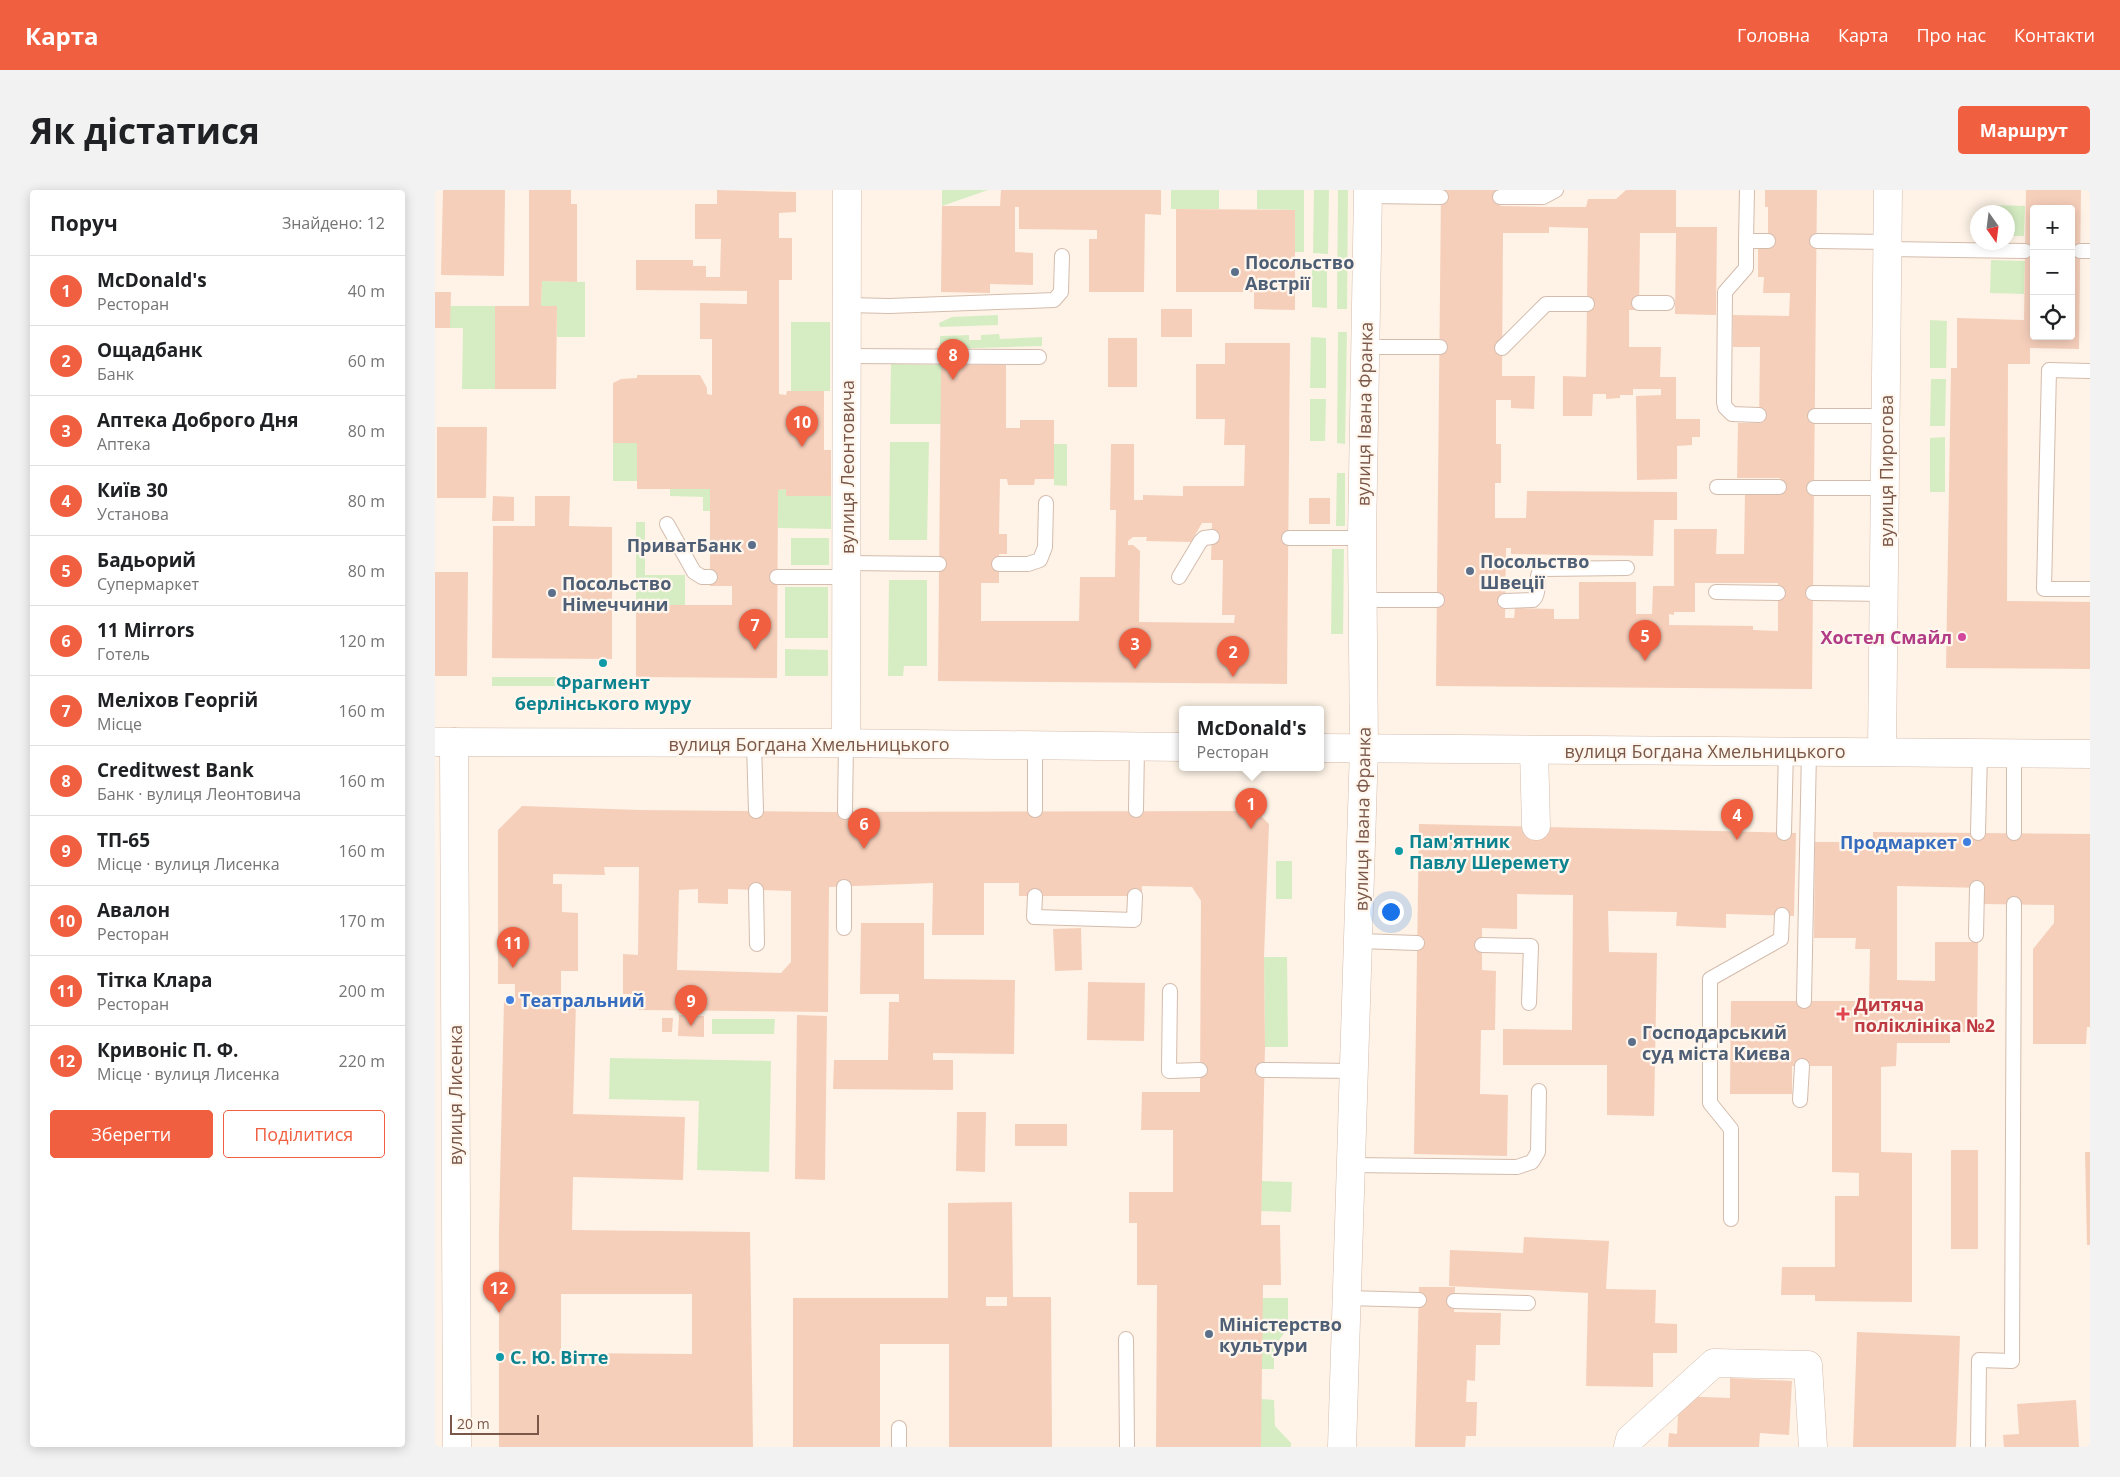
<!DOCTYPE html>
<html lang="uk">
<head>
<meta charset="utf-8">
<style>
  :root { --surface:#fff; --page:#f2f2f2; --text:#202124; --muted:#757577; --line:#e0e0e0; --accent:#f15f41 }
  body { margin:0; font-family:"Open Sans",sans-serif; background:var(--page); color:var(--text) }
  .controls { position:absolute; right:15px; top:15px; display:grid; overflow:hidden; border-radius:5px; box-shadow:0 2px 12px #0003 }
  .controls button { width:45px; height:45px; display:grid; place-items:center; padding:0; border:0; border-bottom:1px solid var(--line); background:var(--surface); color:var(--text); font:25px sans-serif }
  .compass { position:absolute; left:1535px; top:15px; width:45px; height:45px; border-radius:50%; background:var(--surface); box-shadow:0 2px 12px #0003; rotate:166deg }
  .scale { position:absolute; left:15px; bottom:12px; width:89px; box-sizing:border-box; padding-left:5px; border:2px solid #7a5748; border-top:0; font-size:14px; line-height:18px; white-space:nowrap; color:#7a5748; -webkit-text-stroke:4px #fff7ee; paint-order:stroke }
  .you { position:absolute; left:955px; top:721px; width:18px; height:18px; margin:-12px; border:4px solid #fff; border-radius:50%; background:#1a73e8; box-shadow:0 0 0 8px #1a73e833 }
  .badge { display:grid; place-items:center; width:32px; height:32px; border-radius:50%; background:var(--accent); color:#fff; font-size:16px; font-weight:700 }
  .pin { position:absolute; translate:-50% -41px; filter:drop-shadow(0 1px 2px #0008) }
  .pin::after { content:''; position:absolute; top:26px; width:18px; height:15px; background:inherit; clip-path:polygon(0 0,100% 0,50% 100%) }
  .popup { position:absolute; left:744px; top:516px; width:145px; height:65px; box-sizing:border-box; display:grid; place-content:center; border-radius:5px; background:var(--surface); filter:drop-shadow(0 1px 4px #0005); font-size:16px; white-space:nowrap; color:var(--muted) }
  .popup b { font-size:19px; color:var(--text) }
  .popup::after { content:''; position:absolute; left:50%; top:100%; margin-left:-10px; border:10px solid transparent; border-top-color:var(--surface) }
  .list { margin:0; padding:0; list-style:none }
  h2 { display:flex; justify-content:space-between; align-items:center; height:65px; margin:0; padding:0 20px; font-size:21px }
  h2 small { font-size:16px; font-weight:400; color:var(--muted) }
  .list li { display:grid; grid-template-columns:32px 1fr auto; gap:15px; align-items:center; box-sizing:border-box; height:70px; padding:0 20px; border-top:1px solid var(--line) }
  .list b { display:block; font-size:19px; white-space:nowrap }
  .list p { margin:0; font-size:16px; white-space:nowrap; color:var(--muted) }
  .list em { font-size:16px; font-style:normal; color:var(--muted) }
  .actions { display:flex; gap:10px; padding:15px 20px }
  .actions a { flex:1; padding:11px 0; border:1px solid var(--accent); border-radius:5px; text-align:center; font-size:18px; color:var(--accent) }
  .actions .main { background:var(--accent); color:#fff }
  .icon { flex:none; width:28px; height:28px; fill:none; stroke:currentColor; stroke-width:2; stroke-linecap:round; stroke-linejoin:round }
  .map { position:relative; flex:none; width:1655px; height:1257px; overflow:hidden; border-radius:5px }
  header { display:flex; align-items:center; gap:30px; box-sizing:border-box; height:70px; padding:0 25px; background:var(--accent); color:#fff }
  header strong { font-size:24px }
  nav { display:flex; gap:28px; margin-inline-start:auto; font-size:18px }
  .intro { display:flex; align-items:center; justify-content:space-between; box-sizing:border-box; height:120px; padding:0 30px }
  h1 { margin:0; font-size:35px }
  .button { padding:12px 22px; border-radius:5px; background:var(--accent); color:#fff; font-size:18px; font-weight:700 }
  main { display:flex; gap:30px; padding:0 30px }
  aside { flex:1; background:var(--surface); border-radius:5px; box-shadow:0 2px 12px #0003 }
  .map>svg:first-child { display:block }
</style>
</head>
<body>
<header>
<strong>Карта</strong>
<nav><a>Головна</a><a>Карта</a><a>Про нас</a><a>Контакти</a></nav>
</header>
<div class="intro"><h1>Як дістатися</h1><a class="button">Маршрут</a></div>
<main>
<aside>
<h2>Поруч<small>Знайдено: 12</small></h2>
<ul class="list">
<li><span class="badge">1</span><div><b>McDonald's</b><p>Ресторан</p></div><em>40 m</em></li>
<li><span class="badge">2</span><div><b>Ощадбанк</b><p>Банк</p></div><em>60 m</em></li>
<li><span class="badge">3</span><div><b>Аптека Доброго Дня</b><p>Аптека</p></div><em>80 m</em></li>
<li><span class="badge">4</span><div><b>Київ 30</b><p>Установа</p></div><em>80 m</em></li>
<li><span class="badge">5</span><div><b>Бадьорий</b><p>Супермаркет</p></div><em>80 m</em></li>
<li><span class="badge">6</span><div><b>11 Mirrors</b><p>Готель</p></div><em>120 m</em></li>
<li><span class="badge">7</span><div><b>Меліхов Георгій</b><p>Місце</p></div><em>160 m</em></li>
<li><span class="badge">8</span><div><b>Creditwest Bank</b><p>Банк · вулиця Леонтовича</p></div><em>160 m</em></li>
<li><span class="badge">9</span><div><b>ТП-65</b><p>Місце · вулиця Лисенка</p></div><em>160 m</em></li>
<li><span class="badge">10</span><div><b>Авалон</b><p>Ресторан</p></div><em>170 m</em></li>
<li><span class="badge">11</span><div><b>Тітка Клара</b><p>Ресторан</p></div><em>200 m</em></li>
<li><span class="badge">12</span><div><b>Кривоніс П. Ф.</b><p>Місце · вулиця Лисенка</p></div><em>220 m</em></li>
</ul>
<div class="actions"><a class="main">Зберегти</a><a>Поділитися</a></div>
</aside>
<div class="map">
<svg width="1655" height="1257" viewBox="0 0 1655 1257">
  <rect width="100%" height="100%" fill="#fef3e6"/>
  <g fill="#d6edc3">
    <path d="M507,0H553L507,16Z"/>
    <rect x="736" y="0" width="48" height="19"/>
    <path d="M822,0H869V62H860V20L822,19Z"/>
    <path d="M879,0H894L893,64L878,63Z"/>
    <path d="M903,0H913L912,119H902Z"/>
    <path d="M1558,15L1590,16L1589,46H1573L1572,22H1558Z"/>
    <path d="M1556,70L1590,71L1589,104L1555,103Z"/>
    <path d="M877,75H892V118L877,117Z"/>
    <path d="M107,91L150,92V147H122V116H106Z"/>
    <path d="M15,116H60V199H27L28,138H15Z"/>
    <path d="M563,125V135L505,137L504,133L517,127Z"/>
    <path d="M1495,130L1512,131L1511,178H1495Z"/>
    <rect x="356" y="132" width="39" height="69"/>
    <path d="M903,142H912L910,254L902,253Z"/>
    <path d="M564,144L565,149L607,147V156L505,159V146L534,145V150H546V145Z"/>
    <path d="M876,147L891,148V198H875Z"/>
    <path d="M456,174L506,175V234H455Z"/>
    <path d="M1496,189H1511L1510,236H1495Z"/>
    <path d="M875,209H891L890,251H875Z"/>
    <path d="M1510,247V302H1495V248Z"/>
    <path d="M455,252H494L492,350H454Z"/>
    <rect x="178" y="253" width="24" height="38"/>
    <path d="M619,254H632V296L619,295Z"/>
    <path d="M902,283H910V336H901Z"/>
    <path d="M235,299H275V321H268V307L235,306Z"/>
    <path d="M351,299L396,306V339L343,338V300Z"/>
    <path d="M201,332H210V385H250V415H201Z"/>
    <rect x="356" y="348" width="38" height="27"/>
    <path d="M897,359H909L908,444H896Z"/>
    <path d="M454,390H492V476H469L468,486H453Z"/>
    <rect x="350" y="397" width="43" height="51"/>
    <path d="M350,459L393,460V486H350Z"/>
    <rect x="57" y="487" width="84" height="9"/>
    <rect x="841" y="671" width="16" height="38"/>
    <path d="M829,767H852L853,857H830Z"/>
    <path d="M277,829H340L339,844H277Z"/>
    <path d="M175,868L336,871L334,982L262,980L264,911L174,909Z"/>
    <path d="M827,991L857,992L856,1022L826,1021Z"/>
    <path d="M827,1108H853V1138L839,1157V1179H827Z"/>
    <path d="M826,1209L839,1210L840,1236L856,1253V1257H826Z"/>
  </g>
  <g fill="#f6cfbb" fill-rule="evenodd">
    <path d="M8,0H70L69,86L6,85Z"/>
    <path d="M94,0H136V14H142V92L107,91L106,116H122L121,199H60V116H94Z"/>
    <path d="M282,0L361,2V22L344,23V48H357V90H344V204L351,205L352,201H389V260H396V306H351V299L343,300L342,488L201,487V415H297V396H275V299H202V253H178V193L186,189L202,188V185H265L272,198V204L277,205V149H265V113L312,114V101L201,100V70H258V76H271V87H285L286,49H260V14H282Z"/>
    <path d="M566,0H726V25L710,24L709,102H654V49H662V40L584,39V17H580V62L598,63V95L555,94V103L506,102L507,16H565Z"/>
    <path d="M1006,0H1066L1065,16L1114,17H1151L1153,9H1181L1191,0H1241V37H1282L1281,125L1240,124L1241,43H1205L1204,120H1194V157H1226L1225,187H1241V229H1265V247H1257V255L1242,256V289L1202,290L1201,206L1226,205V199H1198V205H1185V208L1171,209V204H1158L1157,226H1128V186L1151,187L1153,38L1114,37V43H1068L1067,186H1100L1099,219L1076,218V210H1061V254H1066V293H1060V328H1091L1092,301L1242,302V330H1219L1218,366L1076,364V358H1071L1070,428H1079L1080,418L1119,419V429H1144V392H1201V424H1217L1218,396H1239V339H1282L1281,364H1309L1310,303L1345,304V288H1302L1303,233H1324L1325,157H1298V125L1354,126L1355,103H1328L1329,87H1323V59H1333V17H1330V0H1382L1377,499L1001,496ZM1260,393H1343V441L1318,440V436L1234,435V424L1239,425V422H1260Z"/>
    <path d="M1591,0H1646L1644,159L1595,158V174H1573L1572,411L1655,412V479L1511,478L1516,178H1522V128L1589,130ZM1599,19H1636V146H1599Z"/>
    <path d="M741,19L860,20V120L819,119V102H741Z"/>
    <path d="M0,102H16L15,138H0Z"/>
    <rect x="726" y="119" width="31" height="28"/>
    <rect x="673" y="148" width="29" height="49"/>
    <path d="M790,153H855L852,494L503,491L506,175H571V238H585V230H619V289H600L599,295H573L572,289H565L564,344H572V364H564V393H546V431H644L645,387H680L681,320H675L676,254H699V310H708V305L748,306V296H809L810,255H789L790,229H761V174H790ZM767,333H777L776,370H788L787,425H800L799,433L704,432L705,361L698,355H693V351L698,347H712L711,351L756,352Z"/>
    <path d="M2,237H52L51,308H2Z"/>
    <path d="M58,306L79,307V331H57Z"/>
    <path d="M100,306H135L134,336L177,337V469L57,468L58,336H100Z"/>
    <rect x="874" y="308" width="21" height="26"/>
    <path d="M0,382H33L32,486H0Z"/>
    <path d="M87,616L205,620L395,622L821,621L834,634L829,767L830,857L826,1035H845L846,1095H828L826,1257H721L722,1095H702V1033H694V1002H738V940H706L707,902H765L766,711L757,697L707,696V706H584V693H549V745H497L498,693L394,697L393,822L204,820V804H188V764L203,765L204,677H169L170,685L118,684V694H127V722L143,723V781H126V812H141L138,924L250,927L248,990L138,987L137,1040L315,1042L318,1257H64V1039L69,810L80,811V794H63V640ZM263,699V713L293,714V699L356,701V772L346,783L242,780L244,700ZM126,1104H257V1164L126,1163Z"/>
    <path d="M984,634L1361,643L1359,726L1291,724V738L1241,736L1242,722L1173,721L1174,762L1222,763L1219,926L1172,925V875H1068V839L1137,840L1138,705L1082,704V739L1047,738V780L1061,781L1060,840H1046L1045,904L1073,905L1072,966L979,964Z"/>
    <path d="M1438,642L1655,644V837H1652L1651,854H1598V759L1619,733V715L1549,714V698L1462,696V790L1500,791V752H1543L1542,842H1515V853H1462L1461,876L1446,877V962L1477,963V1112L1380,1111V1105H1346L1347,1077H1400V1006H1424V983L1397,982V876H1357V904H1295L1296,811H1434L1435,759H1420L1421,748H1379L1380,652H1438Z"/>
    <path d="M426,733H489V789L580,790L579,864L498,863V870H518V900L398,899L399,870H453L454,812H464V804H425Z"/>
    <path d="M646,738L647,780L620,781L618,739Z"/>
    <path d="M653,792L710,793L709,851L652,850Z"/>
    <path d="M244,825L269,826V847L243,846Z"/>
    <path d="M362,825L392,826L390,990L360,989Z"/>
    <path d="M227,828H238L237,842H227Z"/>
    <path d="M522,922H551L550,982L521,981Z"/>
    <rect x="580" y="934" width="52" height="22"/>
    <rect x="1516" y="960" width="27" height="99"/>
    <path d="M1650,962H1655V1055H1652Z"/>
    <path d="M577,1012L578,1107H616L617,1257H514V1154H445V1257H358V1108H513V1013ZM551,1107H572V1116H551Z"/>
    <path d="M1089,1047L1174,1051L1171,1099L1221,1100L1220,1133L1242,1134V1163H1218V1197L1151,1196L1153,1103L1014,1096L1015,1060L1088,1063Z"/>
    <path d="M984,1097H1020L1019,1122L1066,1123L1065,1155H1041L1040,1191L1032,1190L1031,1212H1042L1041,1246H1031L1030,1257H980Z"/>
    <path d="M1422,1142L1525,1146L1521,1257H1418Z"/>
    <path d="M1295,1188L1357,1191L1354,1245L1325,1243L1324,1257H1233L1234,1243L1242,1244L1244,1206L1295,1208Z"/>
    <path d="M1641,1210L1644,1257H1569L1568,1245L1584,1244L1582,1214Z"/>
  </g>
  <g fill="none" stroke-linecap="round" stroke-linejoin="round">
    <g stroke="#d4bcad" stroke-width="16">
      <g id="service">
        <path d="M1312,0L1311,51H1333"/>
        <path d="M933,6L1006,7"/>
        <path d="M1065,7H1108L1121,0"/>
        <path d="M1311,51V78L1290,102L1289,212L1290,217L1297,224L1324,225"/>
        <path d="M1382,51L1452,52"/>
        <path d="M1452,59L1590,61"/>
        <path d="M1645,61H1655"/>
        <path d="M1204,113H1232"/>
        <path d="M412,115L454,116L619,110L626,102L627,66"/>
        <path d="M930,157H1005"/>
        <path d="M1067,158L1111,114H1152"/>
        <path d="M412,166L604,167"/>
        <path d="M1655,181L1614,180L1609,399H1655"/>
        <path d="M1380,226H1452"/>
        <path d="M1282,297H1344"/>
        <path d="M1379,298H1451"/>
        <path d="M232,334L259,382L267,387H275"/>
        <path d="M854,348H927"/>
        <path d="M411,373L504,374"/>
        <path d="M564,374H593L605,370L610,357L611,313"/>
        <path d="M342,387H411"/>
        <path d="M744,387L765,352L769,348L777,347"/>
        <path d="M1281,402L1343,403"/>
        <path d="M1378,403L1451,404"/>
        <path d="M928,410H1002"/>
        <path d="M1070,411L1098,410C1107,401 1098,387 1107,379L1192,378"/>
        <path d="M319,553L321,621"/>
        <path d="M600,556V620"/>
        <path d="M1579,563V643"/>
        <path d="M701,620L702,557"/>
        <path d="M410,622L411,553"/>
        <path d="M1349,643L1351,560"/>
        <path d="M1543,643L1545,563"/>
        <path d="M321,700L322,754"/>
        <path d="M600,706L599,727L699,730L700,706"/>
        <path d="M409,738V697"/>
        <path d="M1541,745L1542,698"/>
        <path d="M925,751L982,753"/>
        <path d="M1047,755L1096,756L1094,813"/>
        <path d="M735,801L734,881L765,880"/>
        <path d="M1369,811L1374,561"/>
        <path d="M828,880L920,881"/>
        <path d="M1365,910L1367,876"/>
        <path d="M916,975L1082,977L1097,972L1103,962L1104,901"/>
        <path d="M1296,1029V939L1275,913V789L1346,749L1347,725"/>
        <path d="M912,1108L984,1110"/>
        <path d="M1019,1111L1093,1113"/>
        <path d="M691,1149L692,1257"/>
        <path d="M464,1238V1257"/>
        <path d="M1543,1257L1544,1170L1577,1171L1579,714"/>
      </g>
    </g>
    <g stroke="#d4bcad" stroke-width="29">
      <g id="minor">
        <path d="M19,552L22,1257"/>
        <path d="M411,553L412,0"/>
        <path d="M1099,560L1101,636"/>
        <path d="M1447,562L1453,0"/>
        <path d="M907,1257L929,558L927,348L933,0"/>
        <path d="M1193,1257L1195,1249L1279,1173L1373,1175L1378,1257"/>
      </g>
    </g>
    <g stroke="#d4bcad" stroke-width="29">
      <g id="tertiary">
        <path d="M0,552L397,553L747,557"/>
        <path d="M885,558L1655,564"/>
      </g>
    </g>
    <use href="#service" stroke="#fff" stroke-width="14"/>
    <use href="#minor" stroke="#fff" stroke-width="28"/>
    <use href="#tertiary" stroke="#fff" stroke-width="28"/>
  </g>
  <g fill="#5c6f8a" stroke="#fff7ee" stroke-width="2">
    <circle cx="800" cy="82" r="5"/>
    <circle cx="317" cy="355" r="5"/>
    <circle cx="1035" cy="381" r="5"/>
    <circle cx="117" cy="403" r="5"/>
    <circle cx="1197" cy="852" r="5"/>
    <circle cx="774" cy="1144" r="5"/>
  </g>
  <circle fill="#d1479c" stroke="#fff7ee" stroke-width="2" cx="1527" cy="447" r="5"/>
  <g fill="#0f9aa8" stroke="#fff7ee" stroke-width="2">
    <circle cx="168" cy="473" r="5"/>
    <circle cx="964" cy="661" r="5"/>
    <circle cx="65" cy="1167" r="5"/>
  </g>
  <g fill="#3f7fe0" stroke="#fff7ee" stroke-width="2">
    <circle cx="1532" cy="652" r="5"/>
    <circle cx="75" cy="810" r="5"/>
  </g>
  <path fill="#e0444e" stroke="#fff7ee" stroke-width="2" d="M1405.5 816.5h5v5h5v5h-5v5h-5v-5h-5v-5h5z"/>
  <g text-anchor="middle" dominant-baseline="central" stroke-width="4.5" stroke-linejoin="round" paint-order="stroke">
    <g font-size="18" font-weight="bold" fill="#4e5e75" stroke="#fff7ee" text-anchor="start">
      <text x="810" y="72">Посольство<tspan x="810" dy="21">Австрії</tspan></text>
      <text x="307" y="355" text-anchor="end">ПриватБанк</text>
      <text x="1045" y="371">Посольство<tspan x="1045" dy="21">Швеції</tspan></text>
      <text x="127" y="393">Посольство<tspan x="127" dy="21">Німеччини</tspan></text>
      <text x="1207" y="842">Господарський<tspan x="1207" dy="21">суд міста Києва</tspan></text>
      <text x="784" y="1134">Міністерство<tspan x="784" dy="21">культури</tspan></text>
    </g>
    <g font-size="18" fill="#7a5748" stroke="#fff7ee">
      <text transform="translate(929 224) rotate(-89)">вулиця Івана Франка</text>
      <text transform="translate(412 277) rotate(-90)">вулиця Леонтовича</text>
      <text transform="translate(1451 281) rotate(-90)">вулиця Пирогова</text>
      <text x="374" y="554">вулиця Богдана Хмельницького</text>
      <text x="1270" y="561">вулиця Богдана Хмельницького</text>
      <text transform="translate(927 629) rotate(-89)">вулиця Івана Франка</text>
      <text transform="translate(20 905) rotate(-90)">вулиця Лисенка</text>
    </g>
    <g font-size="18" font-weight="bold" fill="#b23c85" stroke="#fff7ee" text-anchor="end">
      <text x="1517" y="447">Хостел Смайл</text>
    </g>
    <g font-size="18" font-weight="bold" fill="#0d838f" stroke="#fff7ee" text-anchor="start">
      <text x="168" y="492" text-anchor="middle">Фрагмент<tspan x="168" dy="21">берлінського муру</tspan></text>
      <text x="974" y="651">Пам'ятник<tspan x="974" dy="21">Павлу Шеремету</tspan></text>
      <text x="75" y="1167">С. Ю. Вітте</text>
    </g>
    <g font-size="18" font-weight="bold" fill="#366cbe" stroke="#fff7ee" text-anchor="end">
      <text x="1522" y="652">Продмаркет</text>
      <text x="85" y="810" text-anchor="start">Театральний</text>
    </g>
    <g font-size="18" font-weight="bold" fill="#be3a42" stroke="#fff7ee" text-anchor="start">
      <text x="1419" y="814">Дитяча<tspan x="1419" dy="21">поліклініка №2</tspan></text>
    </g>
  </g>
</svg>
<div class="controls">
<button>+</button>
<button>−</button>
<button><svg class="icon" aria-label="locate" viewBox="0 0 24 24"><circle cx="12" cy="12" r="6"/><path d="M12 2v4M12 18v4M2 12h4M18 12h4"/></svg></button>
</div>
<svg class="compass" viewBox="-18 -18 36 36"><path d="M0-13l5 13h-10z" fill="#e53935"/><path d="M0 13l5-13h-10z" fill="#757577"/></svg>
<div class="scale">20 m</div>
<div class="you"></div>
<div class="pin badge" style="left:816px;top:639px">1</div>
<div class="popup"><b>McDonald's</b>Ресторан</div>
<div class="pin badge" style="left:798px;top:487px">2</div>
<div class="pin badge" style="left:700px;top:479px">3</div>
<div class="pin badge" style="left:1302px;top:650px">4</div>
<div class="pin badge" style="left:1210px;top:471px">5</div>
<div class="pin badge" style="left:429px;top:659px">6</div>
<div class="pin badge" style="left:320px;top:460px">7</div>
<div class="pin badge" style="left:518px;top:190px">8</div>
<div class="pin badge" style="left:256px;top:836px">9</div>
<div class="pin badge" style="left:367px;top:257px">10</div>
<div class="pin badge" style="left:78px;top:778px">11</div>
<div class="pin badge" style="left:64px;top:1123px">12</div>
</div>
</main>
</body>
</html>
